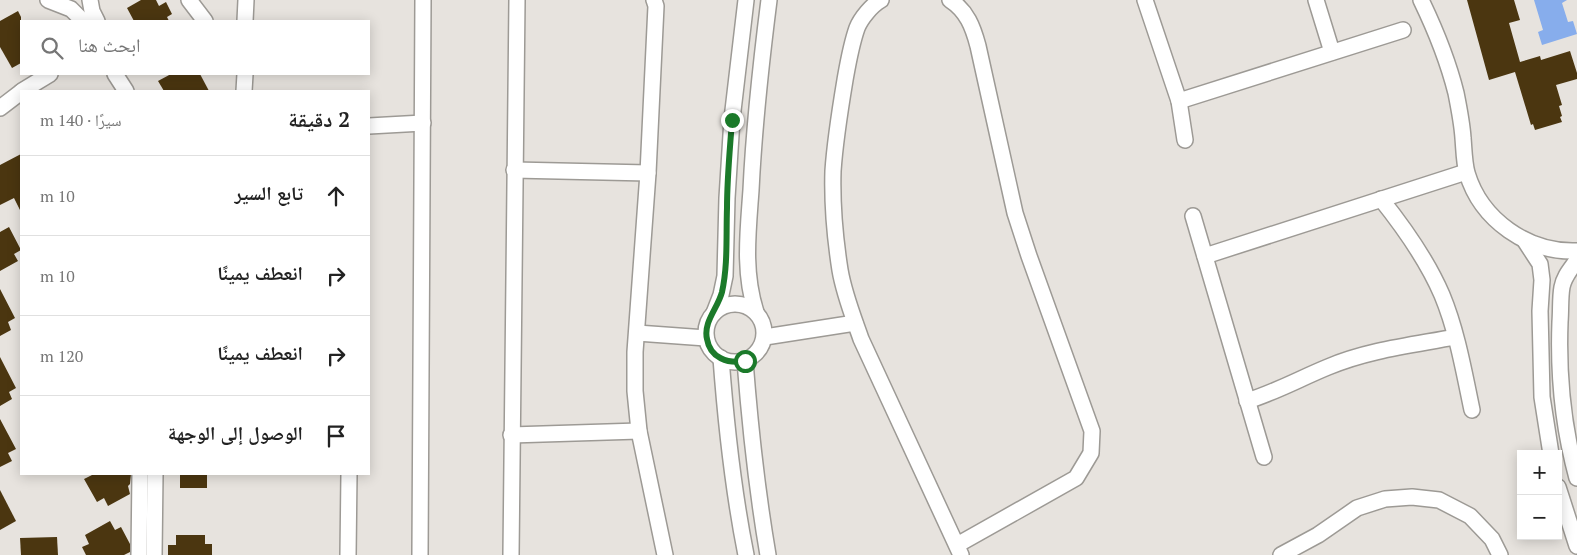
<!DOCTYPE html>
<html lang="ar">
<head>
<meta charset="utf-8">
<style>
  :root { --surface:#fff; --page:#f2f2f2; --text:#222; --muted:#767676; --line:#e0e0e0 }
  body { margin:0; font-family:"PT Serif","Noto Naskh Arabic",serif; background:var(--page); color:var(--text); direction:rtl }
  .controls { position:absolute; right:15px; bottom:15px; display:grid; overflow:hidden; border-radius:0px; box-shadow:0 2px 12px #0003 }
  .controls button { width:45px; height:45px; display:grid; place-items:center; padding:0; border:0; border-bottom:1px solid var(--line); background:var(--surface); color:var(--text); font:25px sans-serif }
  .stop { position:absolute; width:15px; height:15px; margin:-11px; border:4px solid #1b7a2a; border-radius:50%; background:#fff }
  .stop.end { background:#1b7a2a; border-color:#fff; box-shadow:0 1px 5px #0008 }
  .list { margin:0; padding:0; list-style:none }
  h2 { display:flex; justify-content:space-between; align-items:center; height:65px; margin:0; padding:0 20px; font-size:21px }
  h2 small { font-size:16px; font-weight:400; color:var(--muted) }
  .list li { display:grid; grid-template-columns:32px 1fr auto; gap:15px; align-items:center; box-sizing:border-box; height:80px; padding:0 20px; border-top:1px solid var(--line) }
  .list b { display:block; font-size:19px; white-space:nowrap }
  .list em { font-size:16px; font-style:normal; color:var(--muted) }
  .icon { flex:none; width:28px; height:28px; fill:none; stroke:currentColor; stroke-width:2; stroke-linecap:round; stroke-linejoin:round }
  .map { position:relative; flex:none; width:1577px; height:555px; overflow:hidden; direction:ltr }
  .search { position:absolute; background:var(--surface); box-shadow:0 2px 12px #0003; left:20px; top:20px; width:350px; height:55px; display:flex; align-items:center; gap:12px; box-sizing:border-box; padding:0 18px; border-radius:0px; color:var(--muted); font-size:19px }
  .panel { position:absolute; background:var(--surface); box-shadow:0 2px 12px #0003; left:20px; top:90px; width:350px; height:385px; border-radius:0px; direction:rtl }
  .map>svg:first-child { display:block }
</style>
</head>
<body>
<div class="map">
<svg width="1577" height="555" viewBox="0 0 1577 555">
  <rect width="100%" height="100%" fill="#e7e3de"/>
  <path fill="#87adec" d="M1534,0H1567L1562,3L1568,22L1573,21L1577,34L1542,45L1538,32L1543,30Z"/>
  <g fill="#4b3610">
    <path d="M141,0H156L159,6L166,2L172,14L167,17L169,21H134L127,8Z"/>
    <path d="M1467,0H1514L1520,20L1509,23L1520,62L1540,56L1541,60L1570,51L1577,73V79L1556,85L1562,105L1559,106L1562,116L1560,117L1562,122L1535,130L1533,124L1531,125L1515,72L1489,80Z"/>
    <path d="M18,11L21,17V63L12,68L0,47V21Z"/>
    <path d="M171,74H200L209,91H164L158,81Z"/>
    <path d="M21,154V212L14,198L0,205V165Z"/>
    <path d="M9,227L21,250L14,254L18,261L0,271V232Z"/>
    <path d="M0,289L15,318L8,322L11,330L0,336Z"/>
    <path d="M0,357L16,388L9,392L12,399L0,406Z"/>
    <path d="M0,419L16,449L8,453L12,461L0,467Z"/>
    <path d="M94,474H131L130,484L128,486L130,494L108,506L104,498L97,502L84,479Z"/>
    <rect x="180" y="474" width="27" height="14"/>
    <path d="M0,490L16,521L0,530Z"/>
    <path d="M110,521L115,530L121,527L130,544V552L124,555H86L82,547L89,544L85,535Z"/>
    <path d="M176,535H205V544H212V555H168V545H176Z"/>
    <path d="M57,537L58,555H21L20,538Z"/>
  </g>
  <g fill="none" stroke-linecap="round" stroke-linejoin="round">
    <g stroke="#9d9a95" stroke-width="18">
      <g id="minor">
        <path d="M48,0L71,9L83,21"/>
        <path d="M90,0L92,11L97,21"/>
        <path d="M189,0L205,21"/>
        <path d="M654,0L656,6L648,173L635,352V391L639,431L665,555"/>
        <path d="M881,0C872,5 861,18 857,28C851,45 848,63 845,80C840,110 835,141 833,171C832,204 835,238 840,270C844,294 853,316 861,339L961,555"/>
        <path d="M950,0C967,11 973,27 978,46L1015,213L1029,256L1092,431L1091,453L1076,478L957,545"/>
        <path d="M1145,0L1179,101L1185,140"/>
        <path d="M1316,0L1332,52"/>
        <path d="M1421,0C1435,29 1448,61 1456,93C1459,108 1462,123 1463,138C1464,149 1464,162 1467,173C1481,220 1528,253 1577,251"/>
        <path d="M245,21L246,0"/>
        <path d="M115,74L126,91"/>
        <path d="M22,91L50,74"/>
        <path d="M244,91L245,74"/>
        <path d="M1179,101L1403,30"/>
        <path d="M0,108L21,92"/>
        <path d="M369,126L423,123"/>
        <path d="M514,170L648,173"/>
        <path d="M1381,199C1405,229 1427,260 1442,295C1457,331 1464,372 1472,410"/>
        <path d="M1193,216L1264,457"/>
        <path d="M1525,241L1540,264L1542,280L1540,311L1542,397L1551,454"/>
        <path d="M1205,256L1466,172"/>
        <path d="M1577,260C1571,269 1564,276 1562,287C1560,298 1561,310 1560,322C1558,374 1563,427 1577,478"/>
        <circle cx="735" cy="333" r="29"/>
        <path d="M756,312C743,272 748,232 751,190C754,127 761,63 769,0"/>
        <path d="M714,313L721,295L725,276L727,198L732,119L746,0"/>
        <path d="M637,333L706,338"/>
        <path d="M765,337L855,323"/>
        <path d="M721,358C726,425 733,490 746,555"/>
        <path d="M745,361C750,426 757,491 768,555"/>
        <path d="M1247,401C1276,392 1301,378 1328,367C1368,350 1413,345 1455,337"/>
        <path d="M511,435L639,431"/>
        <path d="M1558,487L1577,546"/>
        <path d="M139,555L140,474"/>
        <path d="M154,555L155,474"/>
        <path d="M348,555L349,474"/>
        <path d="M420,555L423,0"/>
        <path d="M511,555L517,0"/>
        <path d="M1281,555L1318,535L1357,508L1385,499L1412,497L1439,500L1470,516L1492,539L1500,555"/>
      </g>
    </g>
    <use href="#minor" stroke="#fff" stroke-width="15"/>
  </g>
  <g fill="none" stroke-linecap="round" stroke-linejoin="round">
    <path stroke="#1b7a2a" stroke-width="6" d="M732,120C730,149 727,178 727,208C726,236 728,265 722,292C718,308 703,322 707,339C710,358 728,364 745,361"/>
  </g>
</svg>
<div class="controls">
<button>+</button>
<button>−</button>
</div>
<div class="stop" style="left:745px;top:361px"></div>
<div class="stop end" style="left:732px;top:120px"></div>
<div class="search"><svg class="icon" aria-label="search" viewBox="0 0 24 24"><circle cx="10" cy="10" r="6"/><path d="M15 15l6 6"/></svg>ابحث هنا</div>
<section class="panel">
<h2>2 دقيقة<small>سيرًا · 140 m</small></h2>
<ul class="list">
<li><svg class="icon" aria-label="ahead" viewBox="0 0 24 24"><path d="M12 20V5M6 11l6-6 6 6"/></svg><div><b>تابع السير</b></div><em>10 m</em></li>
<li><svg class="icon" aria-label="right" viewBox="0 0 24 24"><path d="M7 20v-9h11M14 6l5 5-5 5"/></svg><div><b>انعطف يمينًا</b></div><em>10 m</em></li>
<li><svg class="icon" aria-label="right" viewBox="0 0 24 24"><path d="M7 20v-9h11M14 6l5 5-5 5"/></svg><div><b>انعطف يمينًا</b></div><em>120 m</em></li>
<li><svg class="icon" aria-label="arrive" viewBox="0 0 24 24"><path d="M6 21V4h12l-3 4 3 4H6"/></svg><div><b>الوصول إلى الوجهة</b></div></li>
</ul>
</section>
</div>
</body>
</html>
